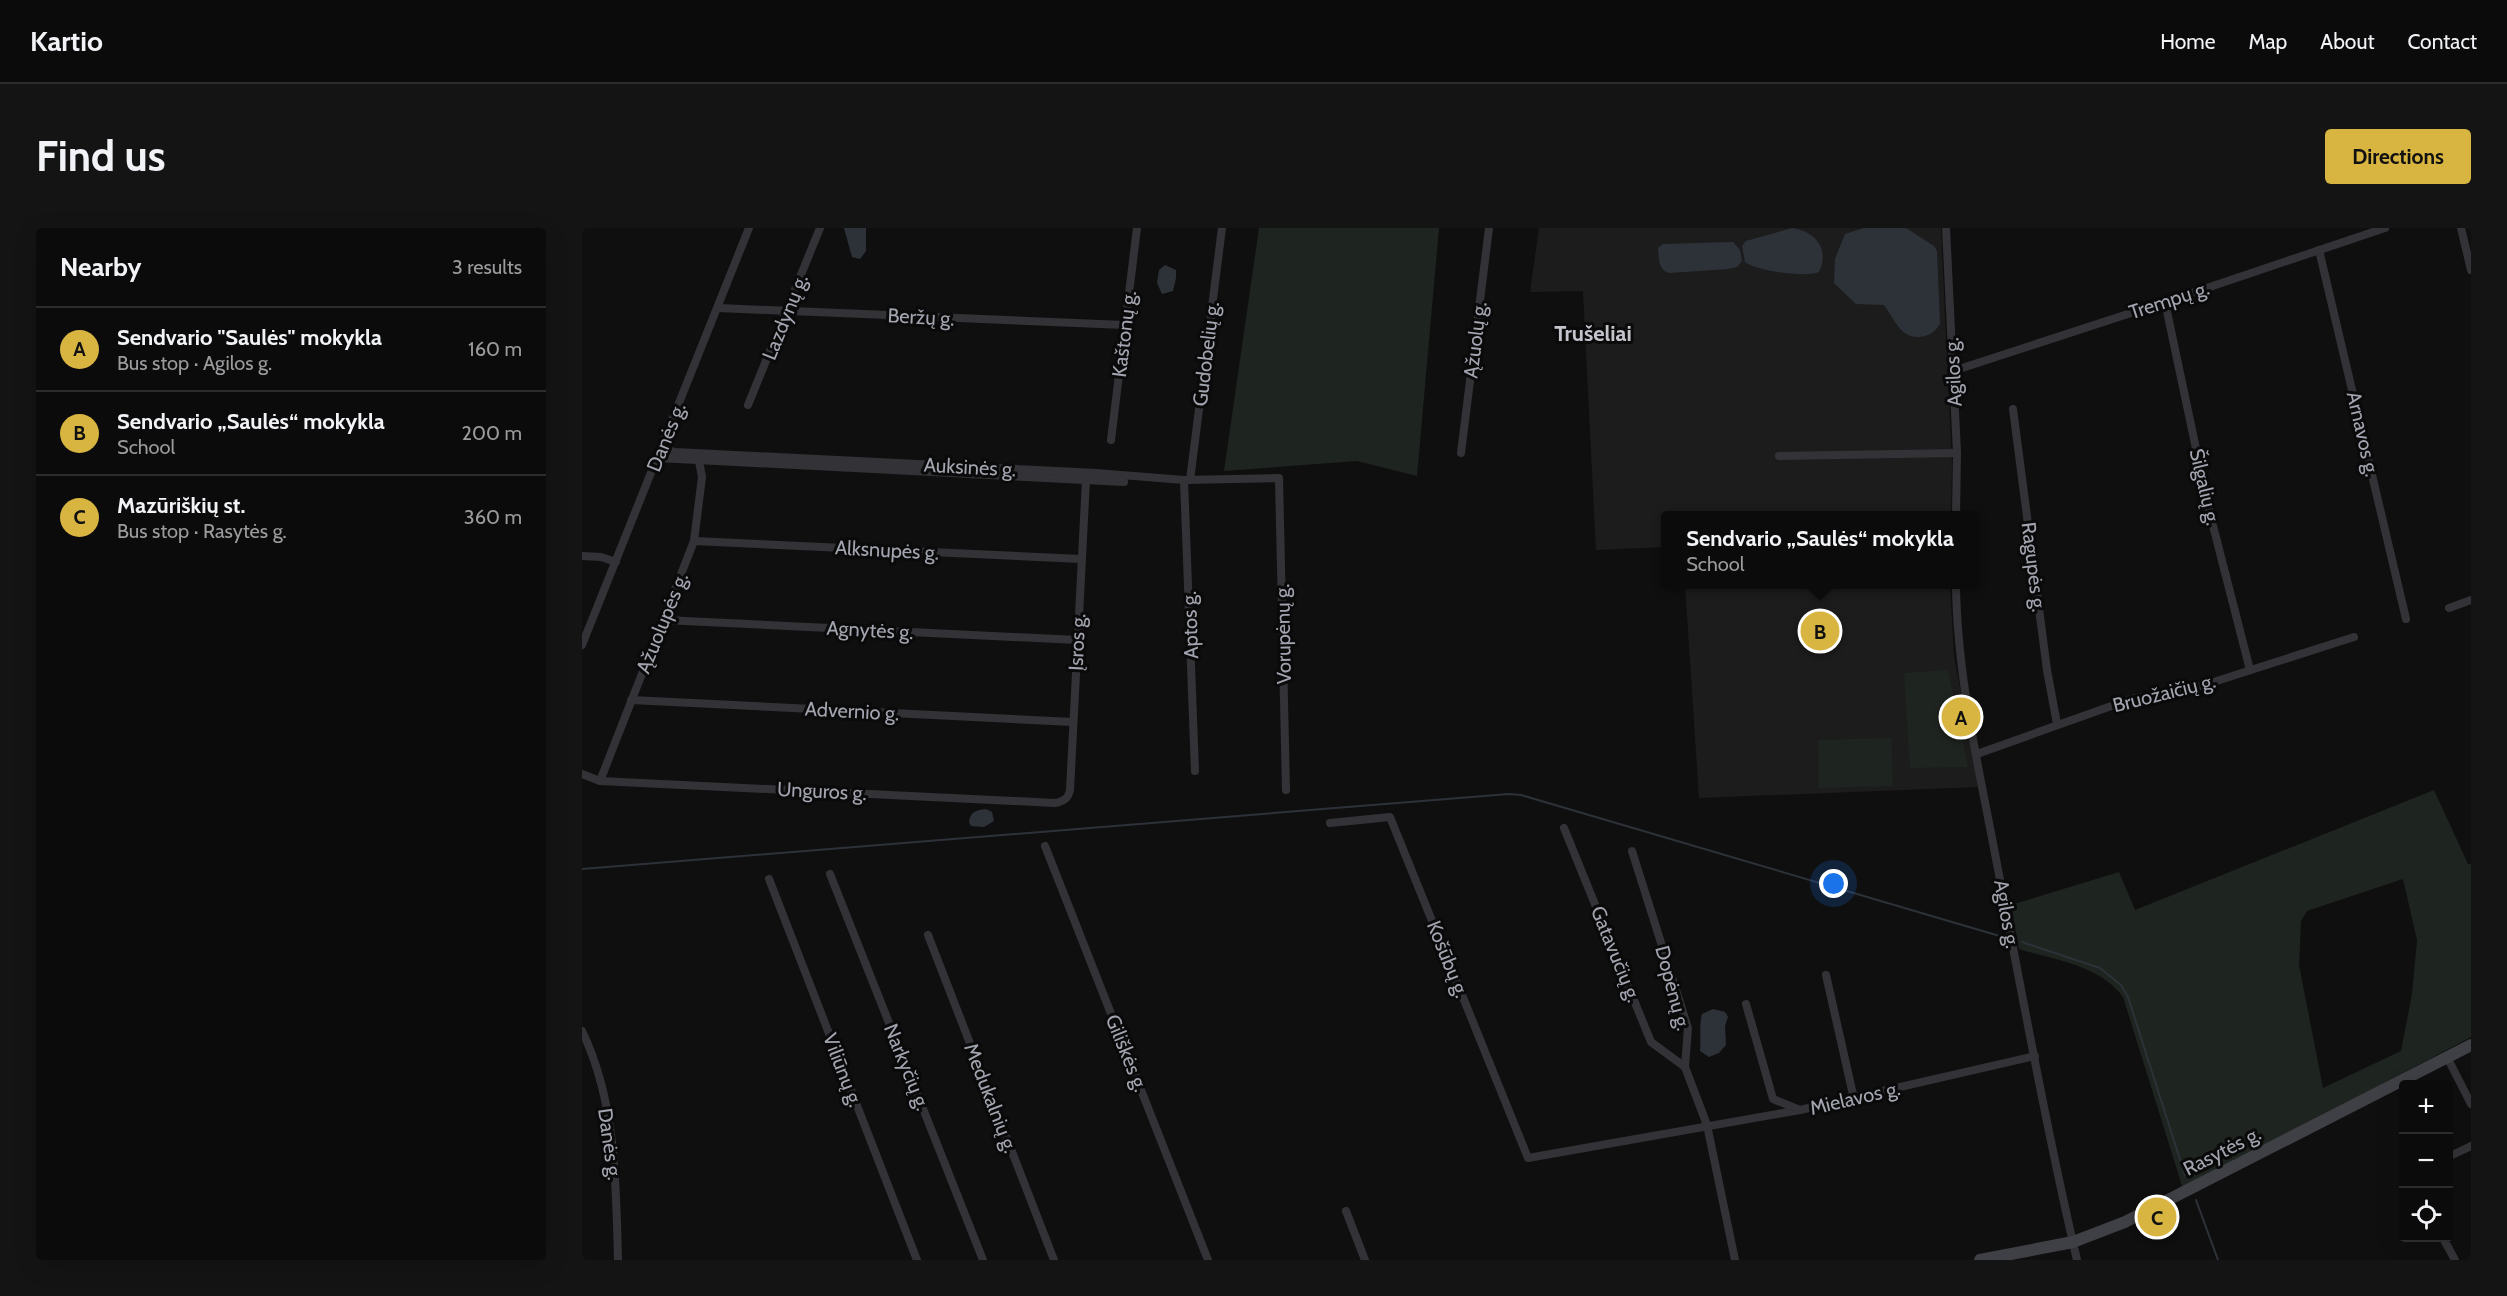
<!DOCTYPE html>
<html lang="en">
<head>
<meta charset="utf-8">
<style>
  :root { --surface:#0c0b0c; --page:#151415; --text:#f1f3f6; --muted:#9a9b9d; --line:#2c2b2d; --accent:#d8b440 }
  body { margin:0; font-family:Cabin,sans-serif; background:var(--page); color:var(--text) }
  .controls { position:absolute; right:18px; bottom:18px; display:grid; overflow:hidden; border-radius:6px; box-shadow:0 6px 24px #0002 }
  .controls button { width:54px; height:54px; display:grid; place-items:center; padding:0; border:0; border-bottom:2px solid var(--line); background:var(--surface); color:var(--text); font:30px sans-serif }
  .you { position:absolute; left:1252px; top:656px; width:21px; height:21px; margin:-15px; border:4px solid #fff; border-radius:50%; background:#1a73e8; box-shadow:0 0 0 9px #1a73e833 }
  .badge { display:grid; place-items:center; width:39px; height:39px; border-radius:50%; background:var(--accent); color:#111; font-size:20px; font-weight:700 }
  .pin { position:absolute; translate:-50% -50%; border:3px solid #fff; box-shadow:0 2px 6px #0006 }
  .popup { position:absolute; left:1079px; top:283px; width:318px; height:78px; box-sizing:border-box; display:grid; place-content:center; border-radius:6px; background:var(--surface); filter:drop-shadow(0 2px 4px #0005); font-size:20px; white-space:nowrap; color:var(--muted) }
  .popup b { font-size:22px; color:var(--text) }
  .popup::after { content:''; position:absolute; left:50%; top:100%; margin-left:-12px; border:12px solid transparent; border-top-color:var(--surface) }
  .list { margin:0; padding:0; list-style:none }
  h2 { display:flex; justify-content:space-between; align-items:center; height:78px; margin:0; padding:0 24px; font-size:26px }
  h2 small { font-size:20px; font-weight:400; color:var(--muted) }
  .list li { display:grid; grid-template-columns:39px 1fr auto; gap:18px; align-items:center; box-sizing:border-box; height:84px; padding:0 24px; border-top:2px solid var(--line) }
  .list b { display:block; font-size:22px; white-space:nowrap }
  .list p { margin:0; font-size:20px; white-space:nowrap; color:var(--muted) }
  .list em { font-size:20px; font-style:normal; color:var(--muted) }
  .icon { flex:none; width:33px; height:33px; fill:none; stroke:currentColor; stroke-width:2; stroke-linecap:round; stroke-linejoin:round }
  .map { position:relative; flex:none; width:1889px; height:1032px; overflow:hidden; border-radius:6px }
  header { display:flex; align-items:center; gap:36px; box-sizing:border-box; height:84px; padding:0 30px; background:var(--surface); border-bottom:2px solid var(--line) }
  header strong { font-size:28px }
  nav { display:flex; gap:33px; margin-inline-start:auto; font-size:21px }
  .intro { display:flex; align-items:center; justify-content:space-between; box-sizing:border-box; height:144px; padding:0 36px }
  h1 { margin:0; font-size:42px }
  .button { padding:15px 27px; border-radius:6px; background:var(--accent); color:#111; font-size:21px; font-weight:700 }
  main { display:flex; gap:36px; padding:0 36px }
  aside { flex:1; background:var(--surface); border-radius:6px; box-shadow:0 6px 24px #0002 }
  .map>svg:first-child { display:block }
</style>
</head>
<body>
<header>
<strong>Kartio</strong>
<nav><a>Home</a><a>Map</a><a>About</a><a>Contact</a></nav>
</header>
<div class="intro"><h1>Find us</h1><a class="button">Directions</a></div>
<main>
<aside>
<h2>Nearby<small>3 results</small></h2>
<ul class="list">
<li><span class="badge">A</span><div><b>Sendvario &quot;Saulės&quot; mokykla</b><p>Bus stop · Agilos g.</p></div><em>160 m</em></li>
<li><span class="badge">B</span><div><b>Sendvario „Saulės“ mokykla</b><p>School</p></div><em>200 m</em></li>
<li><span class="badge">C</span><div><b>Mazūriškių st.</b><p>Bus stop · Rasytės g.</p></div><em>360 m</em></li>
</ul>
</aside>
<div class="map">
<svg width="1889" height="1032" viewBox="0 0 1889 1032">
  <rect width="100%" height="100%" fill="#100f10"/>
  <g fill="#1c1c1d">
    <path d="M957,0H1359L1370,236L1369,287L1084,288L1083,319L1014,322L1001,63L948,64Z"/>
    <path d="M1103,357H1368L1372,428L1397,559L1117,570Z"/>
  </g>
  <g fill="#1e241f" fill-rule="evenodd">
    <path d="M677,0H857L835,248L775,233L642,243Z"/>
    <path d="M1366,442L1386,539L1328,540L1322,445Z"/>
    <path d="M1309,510L1311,558L1237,560L1236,512Z"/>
    <path d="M1852,562L1886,636H1889V809L1601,961L1541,769C1518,737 1473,732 1437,721L1429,677L1537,644L1553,682ZM1821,651L1835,712L1830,766L1819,823L1741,860L1717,737L1719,693L1725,683Z"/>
  </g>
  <g fill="#2d3239">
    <path d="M262,0H284V23L278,31L270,29Z"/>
    <path d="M1210,0C1233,3 1248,21 1237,44C1224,50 1175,43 1163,34L1160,18L1164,13Z"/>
    <path d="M1282,0H1324L1352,18L1355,23L1358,96C1353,104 1347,108 1337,109C1318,110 1312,90 1302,77L1274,76L1252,55L1253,31L1263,6Z"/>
    <path d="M1151,14L1158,22L1160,33L1155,39L1146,41L1087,45C1076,42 1077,30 1076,20L1081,16Z"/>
    <path d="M583,37L594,42V50L591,63L580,66L575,55L577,42Z"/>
    <path d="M404,581L410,584L412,593L402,599L389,598L387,594C388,584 394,582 404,581Z"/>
    <path d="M1131,781L1143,784L1146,789L1143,798L1144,817L1137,825L1127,829L1118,823C1119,811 1117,797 1120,786Z"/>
  </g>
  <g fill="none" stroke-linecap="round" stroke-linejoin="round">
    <g stroke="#2d3239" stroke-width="2">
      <path d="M0,641L927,566L939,567L1421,709"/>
      <path d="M1440,714L1518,740L1539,757L1546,769L1603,947"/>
      <path d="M1614,972L1636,1032"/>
    </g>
    <g stroke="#333337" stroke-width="8">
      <path d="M1364,0L1375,225L1374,288"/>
      <path d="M1879,0L1889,42"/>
      <path d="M1737,22L1824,391"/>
      <path d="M1583,74L1627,282L1668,442"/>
      <path d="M136,80L542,97"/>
      <path d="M1371,143L1595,70L1803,0"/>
      <path d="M166,177L238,0"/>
      <path d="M1431,181L1465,442L1475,496"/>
      <path d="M529,212L555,0"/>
      <path d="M79,221L93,224L514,245L602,252L697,250L704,562"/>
      <path d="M879,225L907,0"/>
      <path d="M1197,228L1375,225"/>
      <path d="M76,230L542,254"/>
      <path d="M602,252L613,543"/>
      <path d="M608,252L640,0"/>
      <path d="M112,313L499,331"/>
      <path d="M0,328L19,329L34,334"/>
      <path d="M1374,356C1375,449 1397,540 1414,631C1440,765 1464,899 1495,1032"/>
      <path d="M1867,380L1889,372"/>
      <path d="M82,392L495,412"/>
      <path d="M0,417L167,0"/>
      <path d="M49,472L491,494"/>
      <path d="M1395,526L1549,471L1619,458L1772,409"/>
      <path d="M0,546L18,553L473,575C482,573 486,571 488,562L504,252"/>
      <path d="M18,553L112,313L120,249L117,233"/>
      <path d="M748,595L808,589L946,930L1218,882"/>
      <path d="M982,600L1069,814L1103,839"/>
      <path d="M463,618L626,1032"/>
      <path d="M1050,623L1106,800L1103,839L1125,897L1153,1032"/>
      <path d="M248,646L401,1032"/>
      <path d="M187,651L335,1032"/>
      <path d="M346,707L472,1032"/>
      <path d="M1244,747L1272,871"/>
      <path d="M1164,776L1191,871L1218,882L1453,828"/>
      <path d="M0,803C34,873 34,955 36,1032"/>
      <path d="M1865,829L1889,876"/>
      <path d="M1866,929L1889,918"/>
      <path d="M764,983L783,1032"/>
      <path d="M1861,1010L1873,1032"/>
    </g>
    <path stroke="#3f4045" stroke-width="12" d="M1398,1032L1491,1014L1543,994L1889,817"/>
  </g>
  <g text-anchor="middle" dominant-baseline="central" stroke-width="6" stroke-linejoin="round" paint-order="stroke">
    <g font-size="20" fill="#a2a5af" stroke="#0b0a0b">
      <text transform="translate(1587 72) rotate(-18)">Trempų g.</text>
      <text transform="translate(203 89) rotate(-68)">Lazdynų g.</text>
      <text transform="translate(339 89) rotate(3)">Beržų g.</text>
      <text transform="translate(542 106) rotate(-83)">Kaštonų g.</text>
      <text transform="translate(893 112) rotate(-83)">Ąžuolų g.</text>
      <text transform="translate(624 126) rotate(-83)">Gudobelių g.</text>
      <text transform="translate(1371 144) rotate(-93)">Agilos g.</text>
      <text transform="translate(1781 206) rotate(77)">Arnavos g.</text>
      <text transform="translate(84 209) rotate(-68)">Danės g.</text>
      <text transform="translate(388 239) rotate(3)">Auksinės g.</text>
      <text transform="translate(1623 259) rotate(77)">Šilgalių g.</text>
      <text transform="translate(305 322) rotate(3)">Alksnupės g.</text>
      <text transform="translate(1452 339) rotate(83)">Ragupės g.</text>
      <text transform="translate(80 395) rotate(-68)">Ąžuolupės g.</text>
      <text transform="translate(608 397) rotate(-92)">Aptos g.</text>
      <text transform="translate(288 402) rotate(3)">Agnytės g.</text>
      <text transform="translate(701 406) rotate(-91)">Vorupėnų g.</text>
      <text transform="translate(495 414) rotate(-87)">Įsros g.</text>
      <text transform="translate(1582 465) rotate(-14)">Bruožaičių g.</text>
      <text transform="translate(270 483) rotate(3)">Advernio g.</text>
      <text transform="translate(240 563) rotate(3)">Unguros g.</text>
      <text transform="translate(1425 686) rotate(80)">Agilos g.</text>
      <text transform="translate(1034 726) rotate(68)">Gatavučių g.</text>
      <text transform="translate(866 731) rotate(68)">Košūbų g.</text>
      <text transform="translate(1091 760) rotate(75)">Dopėnų g.</text>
      <text transform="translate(545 825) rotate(68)">Giliškės g.</text>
      <text transform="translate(325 839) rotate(68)">Narkyčių g.</text>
      <text transform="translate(261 842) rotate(69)">Viliūnų g.</text>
      <text transform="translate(409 870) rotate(69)">Medukalnių g.</text>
      <text transform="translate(1273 870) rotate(-13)">Mielavos g.</text>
      <text transform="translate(28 916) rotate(82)">Danės g.</text>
      <text transform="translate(1640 923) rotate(-27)">Rasytės g.</text>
    </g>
    <g font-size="22" font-weight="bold" fill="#c3c4cc" stroke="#0b0a0b">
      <text x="1011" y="105">Trušeliai</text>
    </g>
  </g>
</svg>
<div class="controls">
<button>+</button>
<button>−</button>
<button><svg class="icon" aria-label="locate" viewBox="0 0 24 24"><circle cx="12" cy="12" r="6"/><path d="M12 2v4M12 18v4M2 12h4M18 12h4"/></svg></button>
</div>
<div class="you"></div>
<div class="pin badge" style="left:1379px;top:489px">A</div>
<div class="pin badge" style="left:1238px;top:403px">B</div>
<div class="popup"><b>Sendvario „Saulės“ mokykla</b>School</div>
<div class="pin badge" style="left:1575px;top:989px">C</div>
</div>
</main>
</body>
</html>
